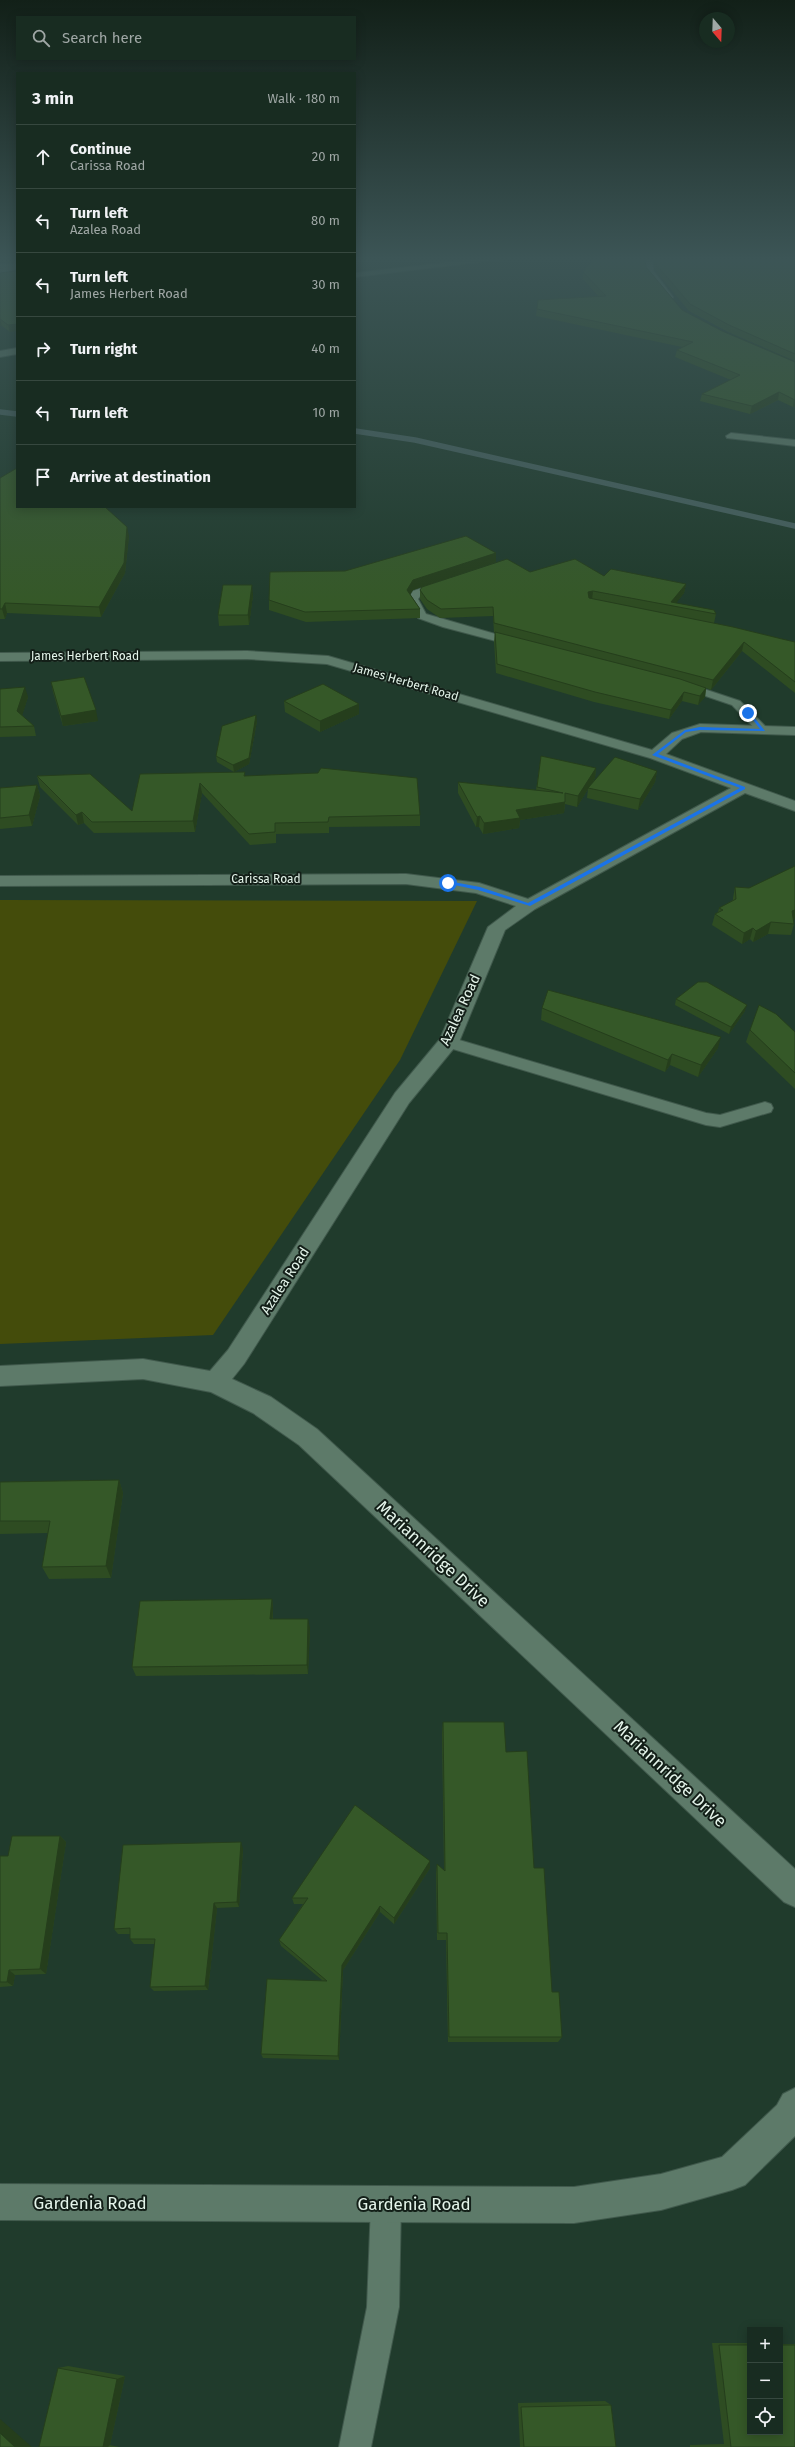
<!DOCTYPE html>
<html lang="en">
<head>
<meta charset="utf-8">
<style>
  :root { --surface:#182c21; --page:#25382e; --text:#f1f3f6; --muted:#9fa7a5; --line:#36483f }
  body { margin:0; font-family:"Fira Sans",sans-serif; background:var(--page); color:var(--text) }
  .controls { position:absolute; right:12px; bottom:12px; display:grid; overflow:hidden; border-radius:0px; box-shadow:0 2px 10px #0003 }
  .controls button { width:36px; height:36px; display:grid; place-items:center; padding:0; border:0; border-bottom:1px solid var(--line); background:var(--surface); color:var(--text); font:20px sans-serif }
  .compass { position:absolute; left:699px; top:12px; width:36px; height:36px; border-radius:50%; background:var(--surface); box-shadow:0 2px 10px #0003; rotate:161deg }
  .stop { position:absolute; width:12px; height:12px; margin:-9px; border:3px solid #1a73e8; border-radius:50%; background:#fff }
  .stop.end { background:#1a73e8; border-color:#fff; box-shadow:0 1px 4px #0008 }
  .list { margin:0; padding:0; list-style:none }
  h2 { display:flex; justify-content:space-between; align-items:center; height:52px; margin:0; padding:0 16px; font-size:17px }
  h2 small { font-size:13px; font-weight:400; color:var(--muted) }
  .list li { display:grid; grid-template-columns:26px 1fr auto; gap:12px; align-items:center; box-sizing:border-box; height:64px; padding:0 16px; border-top:1px solid var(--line) }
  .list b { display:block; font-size:15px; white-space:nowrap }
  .list p { margin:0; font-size:13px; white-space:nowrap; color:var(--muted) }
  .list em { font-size:13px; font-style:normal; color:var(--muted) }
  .icon { flex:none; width:22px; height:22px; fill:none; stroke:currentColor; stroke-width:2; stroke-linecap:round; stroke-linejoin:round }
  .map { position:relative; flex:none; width:795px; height:2447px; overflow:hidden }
  .search { position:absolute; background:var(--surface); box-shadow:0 2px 10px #0003; left:16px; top:16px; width:340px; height:44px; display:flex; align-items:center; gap:10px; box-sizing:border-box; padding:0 14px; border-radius:0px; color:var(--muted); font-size:15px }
  .panel { position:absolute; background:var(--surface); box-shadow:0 2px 10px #0003; left:16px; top:72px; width:340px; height:436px; border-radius:0px }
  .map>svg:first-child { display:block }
</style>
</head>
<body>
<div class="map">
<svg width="795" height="2447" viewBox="0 0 795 2447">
  <rect width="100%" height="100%" fill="#203b2c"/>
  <path fill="#444c0b" d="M0,900L477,901L400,1060L213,1335L0,1344Z"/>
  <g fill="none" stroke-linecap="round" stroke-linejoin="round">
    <g stroke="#47605e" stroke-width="5.5">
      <path d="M0,412L17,414"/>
      <path d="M355,431L415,440L795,526"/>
    </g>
    <g stroke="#40594c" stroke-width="2">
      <g id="lane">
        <path d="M17,265V269L0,273V269Z"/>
        <path d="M442,581L446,582V586L421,595L418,599L426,614L523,642V646L519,647L443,627L418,618L408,599L413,591Z"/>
        <path d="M683,682L740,701L769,730L763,734L759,733L732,705L679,687V683Z"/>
        <path d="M449,1037L706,1113L720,1115L765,1102L771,1104L773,1108L771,1112L720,1127L706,1125L443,1046L441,1042L443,1038Z"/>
        <path d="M386,2189L397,2193L401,2204L399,2307L371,2447H339L367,2307L371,2204L375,2193Z"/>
      </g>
    </g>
    <g stroke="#40594c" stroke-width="2">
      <g id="street">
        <path d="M476,259H504L355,277V273Z"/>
        <path d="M641,259H650L653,262V270L673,297L672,299H666L645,270L646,264Z"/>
        <path d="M17,263V267L0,268V264Z"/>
        <path d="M17,348V354L0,357V351Z"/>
        <path d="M731,433L795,440V446L727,438L726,436Z"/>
        <path d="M247,651L328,656L652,750L672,733L700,724L795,727V735L701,732L682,739L666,754L795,801V811L745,793L535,909L505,930L459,1042L409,1103L244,1364L232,1379L271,1397L317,1429L795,1869V1907L784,1902L299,1445L253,1413L211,1392L143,1379L0,1386V1366L143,1359L210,1371L228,1350L395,1093L440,1039L488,927L516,906L476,893L406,884L0,886V876L406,874L479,883L528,899L731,788L650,758L327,664L247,659L0,661V653Z"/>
        <path d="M795,2088V2136L745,2185L732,2190L661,2210L574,2223L0,2220V2184L574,2187L661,2174L722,2157L777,2105L783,2094Z"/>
      </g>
    </g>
    <use href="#lane" fill="#5d7a69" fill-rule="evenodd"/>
    <use href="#street" fill="#5d7a69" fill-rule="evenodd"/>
  </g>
  <g fill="#2e4c22">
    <path d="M652,259H795V361L728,332L689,311L654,269V261Z"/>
    <path d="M646,267L682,310L722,331L795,362V407H793L778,400L750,414L700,401L702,394L731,380L675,357L677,350L682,347L536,316L538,300L599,297L583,279V272Z"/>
    <path d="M0,273L10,332L2,326H0Z"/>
    <path d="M0,478L129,536L125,573L101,617L7,613L5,619H0Z"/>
    <path d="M496,562L413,590L410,594L420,609V618L306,622L269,610V600L345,571Z"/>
    <path d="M530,572L604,576L686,584L684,593L676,603L716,614L714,623L795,642V693L742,651L711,690L706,688L705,697L698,705L682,701L669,719L594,702L496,673L494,641L495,632L500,634L494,632L493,616L440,618L427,609L420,599V590Z"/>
    <path d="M253,595L249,625L219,626L218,615Z"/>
    <path d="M51,682L98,721L63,726L53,692Z"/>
    <path d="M0,689L28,697L22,715L34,726L36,736L0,737Z"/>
    <path d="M284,701L359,714L320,732L285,712Z"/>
    <path d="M257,721L249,764L234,772L217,762L216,756Z"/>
    <path d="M541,756L596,768L595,778L591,785L657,771L655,782L638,810L587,798L588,789L577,807L565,804L564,813L520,820L519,828L483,834L479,827H476L458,793V782L536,790Z"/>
    <path d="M245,772V776L420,815V826L329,827V833L276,834V843L250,845L202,793L195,832L94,833L84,823L78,825L40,787L37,776L132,811L140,774Z"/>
    <path d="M37,785L40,796L32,826L0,829V788Z"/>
    <path d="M735,887L794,920V924L791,935L768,934L753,942L750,939L742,944L712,925L715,914L718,912L719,908L733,900V898Z"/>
    <path d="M676,999L745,1011L729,1034L675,1005Z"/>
    <path d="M542,1008L718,1048L698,1077L670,1065L665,1072L541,1020Z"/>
    <path d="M750,1030L795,1032V1089L746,1042Z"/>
    <path d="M119,1480L123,1493L111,1578L49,1579L42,1567L48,1533L0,1534V1482Z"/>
    <path d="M272,1599L273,1608V1619L310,1628L308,1674L136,1676L132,1667Z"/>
    <path d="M443,1722L506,1752L534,1868L552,1992L562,2037L558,2042H448L446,1940H437L436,1873L437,1864L444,1870L442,1733Z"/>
    <path d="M60,1836L66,1842L46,1974L15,1975L13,1986L0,1987V1856H8Z"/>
    <path d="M243,1849L239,1907L217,1908L208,1990L154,1991L150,1987L155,1944H134L130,1939V1934H118L114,1929Z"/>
    <path d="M430,1868L394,1924L380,1912L343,1970L339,2060L263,2058L261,2054L322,1980L281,1946L279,1940L303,1904H294L292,1898Z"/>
    <path d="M712,2343H750V2432H780V2344H795V2447H690V2445L724,2444Z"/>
    <path d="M68,2366L125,2376L110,2445L119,2447H39L58,2368Z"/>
    <path d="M605,2401L611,2405L616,2447H520L518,2403Z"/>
  </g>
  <g fill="#253e1c">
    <path d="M0,259H17V262L0,263Z"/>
    <path d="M0,319L2,326H0Z"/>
    <path d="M17,324V331L10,332L8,325Z"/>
    <path d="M779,392L778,400L750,414L752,406Z"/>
    <path d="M794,400H795V407H793Z"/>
    <path d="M127,527L129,536L125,573L101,617L99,607Z"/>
    <path d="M496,553V562L413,590L407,600V590L413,580Z"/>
    <path d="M686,584L684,593L674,606L671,602Z"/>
    <path d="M252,585L253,595L249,625L248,615Z"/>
    <path d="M593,591L592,600L587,601L588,592Z"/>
    <path d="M5,603L7,613L5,619L2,609Z"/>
    <path d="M744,642L742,651L711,690L713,680Z"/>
    <path d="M25,687L28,697L20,722L17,711Z"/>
    <path d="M706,688L705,697L698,705L700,696Z"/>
    <path d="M684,692L682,701L669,719L671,710Z"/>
    <path d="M359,704V714L320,732V721Z"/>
    <path d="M96,710L98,721L63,726L61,716Z"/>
    <path d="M256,715L257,721L249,764L234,772L233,765Z"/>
    <path d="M596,768L595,778L589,788H588V789L577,807L578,796Z"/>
    <path d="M657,771L655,782L638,810L640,799Z"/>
    <path d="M200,783L202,793L195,832L193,821Z"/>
    <path d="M37,785L40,796L32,826L29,815Z"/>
    <path d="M565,802L564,813L520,820L519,828L483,834L484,823L516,810Z"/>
    <path d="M82,812L84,823L78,825L76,815Z"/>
    <path d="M480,816L479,827H476L477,817Z"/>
    <path d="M795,910V919L789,922L792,911Z"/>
    <path d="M771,922L768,934L753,942L756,931Z"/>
    <path d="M753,928L750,939L742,944L744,933Z"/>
    <path d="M747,1005L745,1011L729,1034L731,1027Z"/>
    <path d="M721,1037L718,1048L698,1077L701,1065Z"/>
    <path d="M672,1054L670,1065L665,1072L668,1060Z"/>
    <path d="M119,1480L123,1493L111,1578L106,1566Z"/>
    <path d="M272,1599L273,1608L272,1628L270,1619Z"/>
    <path d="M308,1619L310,1628L308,1674L307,1665Z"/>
    <path d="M60,1836L66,1842L46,1974L40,1969Z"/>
    <path d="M241,1842L243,1849L239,1907L237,1902Z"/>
    <path d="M430,1861V1868L394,1924V1918Z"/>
    <path d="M214,1903L217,1908L208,1990L205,1986Z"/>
    <path d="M380,1906V1912L343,1970L339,2060L338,2056L342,1965Z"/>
    <path d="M9,1970L15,1975L13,1986L7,1982Z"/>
    <path d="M125,2376L110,2445L108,2447H103L117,2379Z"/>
    <path d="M0,2419L32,2447H15L0,2433Z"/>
  </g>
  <g fill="#355828" stroke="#253e1c">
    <path d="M593,259H645L646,267L682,310L722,331L795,362V400L779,392L752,406L702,394L740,375L677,350L693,342L537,309L538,300L606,296L583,272Z"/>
    <path d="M655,259H795V354L729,325L690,304L655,263Z"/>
    <path d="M17,271V324L8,325L0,319V273Z"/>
    <path d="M17,468V507H105L127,527L124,563L99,607L5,603L2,609H0V478Z"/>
    <path d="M466,536L496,553L413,580L407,590L420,609L305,612L269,600L270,572L345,571Z"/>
    <path d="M507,559L530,572L575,559L604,576L611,569L686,584L671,602L714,610L716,614L593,591L588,592L589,598L733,627L782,639L795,642V682L744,642L713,680L494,623L493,607L441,609L427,600L420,590L422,587Z"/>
    <path d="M223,585H252L248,615H218Z"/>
    <path d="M495,632L680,679L706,688L700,696L684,692L671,710L595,692L497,664Z"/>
    <path d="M84,677L96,710L61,716L51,682Z"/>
    <path d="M323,684L359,704L320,721L284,701Z"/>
    <path d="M25,687L17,711L34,726L0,727V689Z"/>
    <path d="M256,715L249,758L233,765L216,756L222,726Z"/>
    <path d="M541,756L596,768L578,796L565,793V802L516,810L520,818L484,823L480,816L477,817L458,782L563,793L537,787Z"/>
    <path d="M615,757L657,771L640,799L588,788Z"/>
    <path d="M321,768L417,778L420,815L329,817L328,822L275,823V832L249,834L200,783L193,821L92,822L82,812L76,815L37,776L90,774L132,811L140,774L245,772L244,776L318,773Z"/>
    <path d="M37,785L29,815L0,818V788Z"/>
    <path d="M795,866V910L792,911L794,924L771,922L756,931L753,928L744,933L715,914L723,910L719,908L736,899L735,887L749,888Z"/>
    <path d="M698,982H707L747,1005L731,1027L676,999Z"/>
    <path d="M548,990L721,1037L701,1065L672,1054L668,1060L542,1008Z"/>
    <path d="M759,1005L776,1014L795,1032V1073L750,1030Z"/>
    <path d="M119,1480L106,1566L42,1567L50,1521H0V1482Z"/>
    <path d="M272,1599L270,1619H308L307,1665L132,1667L140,1601Z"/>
    <path d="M443,1722H504L506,1752L527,1751L534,1868H544L552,1992H559L562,2037H449L447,1933H438L437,1864L445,1871Z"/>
    <path d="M355,1805L430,1861L394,1918L380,1906L342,1965L338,2056L261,2054L267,1979L327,1981L279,1940L308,1898H292Z"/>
    <path d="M12,1836H60L40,1969L9,1970L7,1982H0V1856H8Z"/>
    <path d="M241,1842L237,1902L214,1903L205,1986L150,1987L155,1939H130V1928L114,1929L123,1845Z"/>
    <path d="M719,2345H750V2432H780V2345H795V2447H731Z"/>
    <path d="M58,2368L117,2379L103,2447H39Z"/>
    <path d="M611,2405L616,2447H524L521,2407Z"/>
    <path d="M0,2433L15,2447H0Z"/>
  </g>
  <linearGradient id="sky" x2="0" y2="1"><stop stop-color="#122018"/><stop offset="0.43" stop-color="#3c5556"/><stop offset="1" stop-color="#3c5556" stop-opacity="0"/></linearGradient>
  <rect width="795" height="602" fill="url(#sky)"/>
  <path fill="#1a73e8" d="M747,712H750L765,731L700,730L686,732L658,754L745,787V789L530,906L478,890L445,883L448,881L480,887L528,903L740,788L652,755L685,730L700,727L760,729Z"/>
  <g text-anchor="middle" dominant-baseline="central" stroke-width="4" stroke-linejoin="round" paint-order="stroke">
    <g font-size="12" fill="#e4f4ea" stroke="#131f18">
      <text x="85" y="656">James Herbert Road</text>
      <text transform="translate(406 682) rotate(16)">James Herbert Road</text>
      <text x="266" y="879">Carissa Road</text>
    </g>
    <g font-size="14" fill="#e4f4ea" stroke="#131f18">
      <text transform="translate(460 1010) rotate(-65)">Azalea Road</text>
      <text transform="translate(285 1281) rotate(-57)">Azalea Road</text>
    </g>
    <g font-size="17" fill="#e4f4ea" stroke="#131f18">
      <text transform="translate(433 1554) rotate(43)">Mariannridge Drive</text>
      <text transform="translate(670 1774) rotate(43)">Mariannridge Drive</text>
      <text x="90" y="2203">Gardenia Road</text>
      <text x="414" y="2204">Gardenia Road</text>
    </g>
  </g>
</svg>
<div class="controls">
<button>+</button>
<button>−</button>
<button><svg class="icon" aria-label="locate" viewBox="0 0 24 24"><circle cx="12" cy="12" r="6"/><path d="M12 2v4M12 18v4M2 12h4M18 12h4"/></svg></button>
</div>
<svg class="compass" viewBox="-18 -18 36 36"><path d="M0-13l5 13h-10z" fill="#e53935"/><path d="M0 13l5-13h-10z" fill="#9fa7a5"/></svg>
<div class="stop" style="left:448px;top:883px"></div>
<div class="stop end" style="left:748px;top:713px"></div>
<div class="search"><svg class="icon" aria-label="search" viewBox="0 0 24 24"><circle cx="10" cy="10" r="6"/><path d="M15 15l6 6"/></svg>Search here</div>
<section class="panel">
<h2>3 min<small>Walk · 180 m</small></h2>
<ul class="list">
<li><svg class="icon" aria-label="ahead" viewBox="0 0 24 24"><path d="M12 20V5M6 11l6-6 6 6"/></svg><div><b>Continue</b><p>Carissa Road</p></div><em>20 m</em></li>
<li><svg class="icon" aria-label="left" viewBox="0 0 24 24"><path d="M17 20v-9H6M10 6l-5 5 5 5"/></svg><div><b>Turn left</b><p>Azalea Road</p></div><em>80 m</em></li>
<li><svg class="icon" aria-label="left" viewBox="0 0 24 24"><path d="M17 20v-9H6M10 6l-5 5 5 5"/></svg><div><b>Turn left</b><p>James Herbert Road</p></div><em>30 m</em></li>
<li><svg class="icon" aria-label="right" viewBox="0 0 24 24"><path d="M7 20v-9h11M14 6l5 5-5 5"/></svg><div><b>Turn right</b></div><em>40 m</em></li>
<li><svg class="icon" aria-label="left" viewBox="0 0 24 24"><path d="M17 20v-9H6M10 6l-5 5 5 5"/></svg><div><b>Turn left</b></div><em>10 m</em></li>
<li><svg class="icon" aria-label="arrive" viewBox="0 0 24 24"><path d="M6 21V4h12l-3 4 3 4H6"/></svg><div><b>Arrive at destination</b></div></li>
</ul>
</section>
</div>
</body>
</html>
